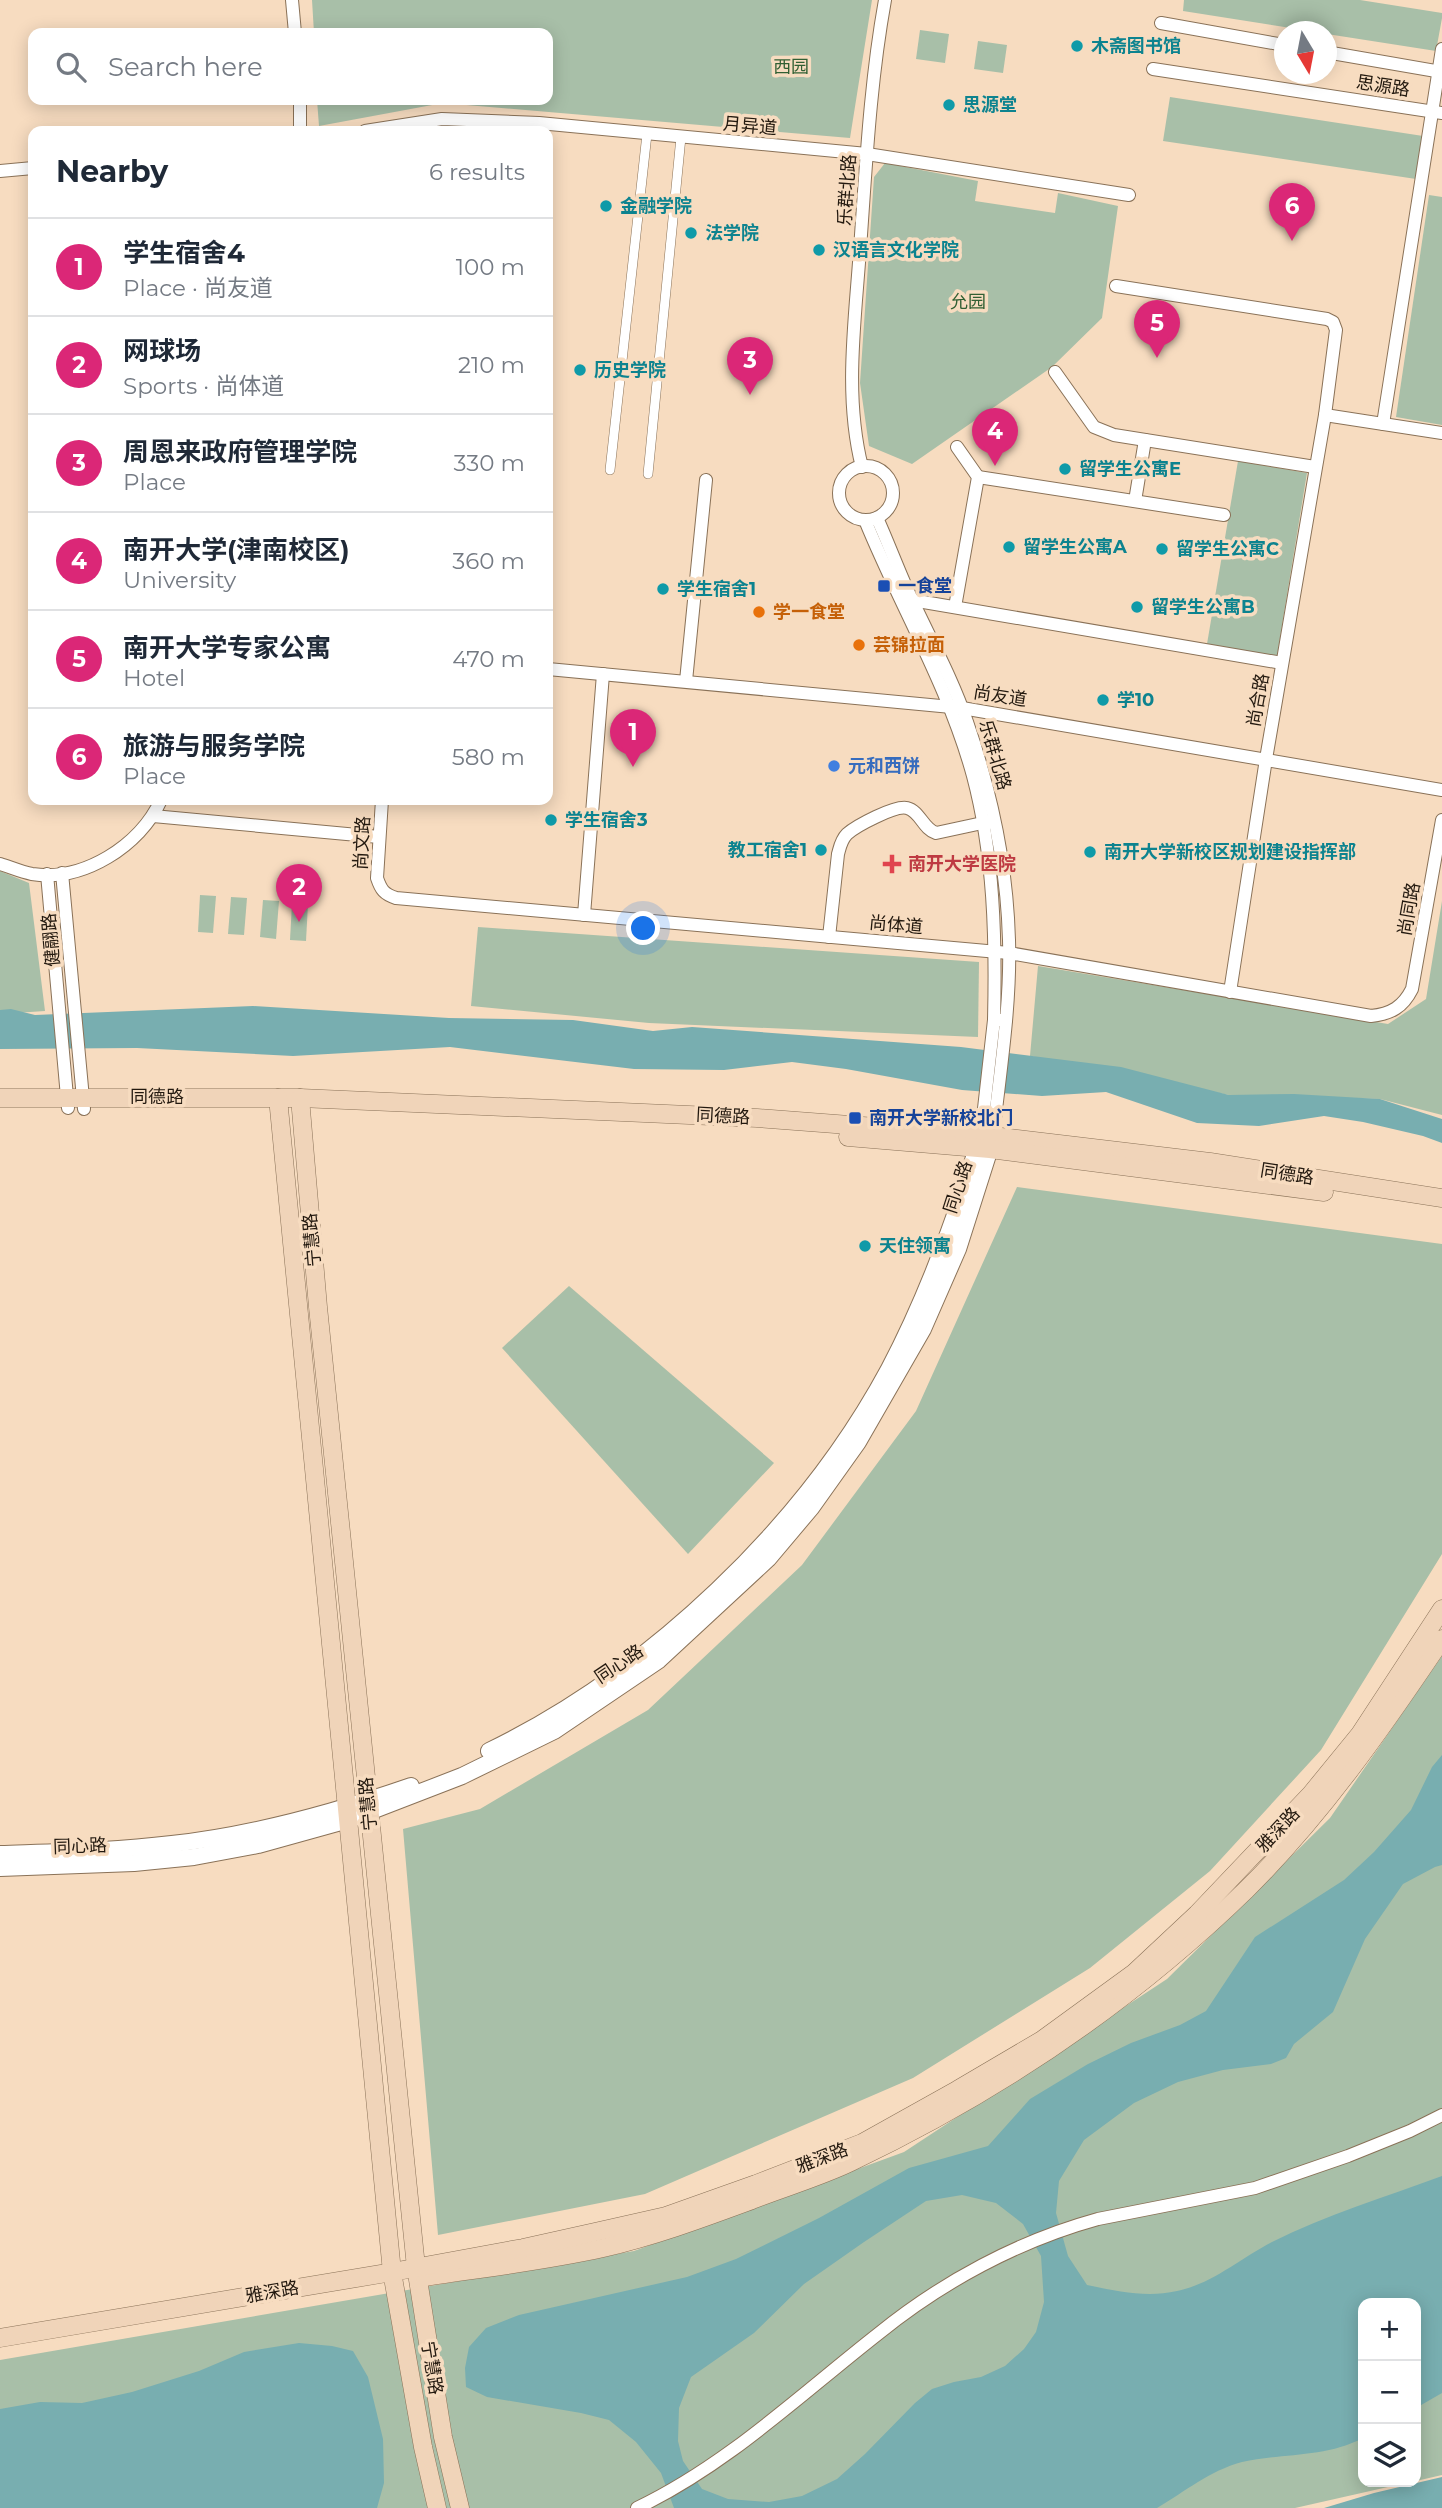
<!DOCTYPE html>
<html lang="en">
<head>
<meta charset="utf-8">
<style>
  :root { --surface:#fff; --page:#f2f2f3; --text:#1f2937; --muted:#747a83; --line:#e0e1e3; --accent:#db2777 }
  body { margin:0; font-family:Montserrat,"Noto Sans SC",sans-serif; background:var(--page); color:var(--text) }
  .controls { position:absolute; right:21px; bottom:21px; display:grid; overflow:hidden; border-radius:14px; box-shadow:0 4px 18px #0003 }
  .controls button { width:63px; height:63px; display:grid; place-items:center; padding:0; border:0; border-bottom:2px solid var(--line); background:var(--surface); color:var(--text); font:35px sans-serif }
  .compass { position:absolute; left:1274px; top:21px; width:63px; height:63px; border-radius:50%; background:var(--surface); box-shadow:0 4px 18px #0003; rotate:170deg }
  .you { position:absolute; left:644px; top:929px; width:24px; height:24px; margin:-18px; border:5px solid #fff; border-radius:50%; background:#1a73e8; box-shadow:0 0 0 10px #1a73e833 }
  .badge { display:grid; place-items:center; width:46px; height:46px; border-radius:50%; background:var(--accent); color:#fff; font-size:23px; font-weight:700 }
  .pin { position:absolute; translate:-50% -58px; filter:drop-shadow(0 2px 4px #0008) }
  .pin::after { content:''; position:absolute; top:37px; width:24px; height:21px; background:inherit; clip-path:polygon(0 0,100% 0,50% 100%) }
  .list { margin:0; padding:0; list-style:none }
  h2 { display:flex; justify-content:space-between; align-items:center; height:91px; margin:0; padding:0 28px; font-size:30px }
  h2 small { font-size:23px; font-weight:400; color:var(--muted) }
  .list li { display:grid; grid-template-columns:46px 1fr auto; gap:21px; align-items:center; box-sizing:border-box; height:98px; padding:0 28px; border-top:2px solid var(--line) }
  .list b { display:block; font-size:26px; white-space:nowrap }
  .list p { margin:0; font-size:23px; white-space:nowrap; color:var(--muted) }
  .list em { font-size:23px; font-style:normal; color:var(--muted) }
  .icon { flex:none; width:38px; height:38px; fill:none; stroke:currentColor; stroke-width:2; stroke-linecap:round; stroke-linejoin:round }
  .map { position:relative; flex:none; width:1442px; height:2508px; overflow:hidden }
  .search { position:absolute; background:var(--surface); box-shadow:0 4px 18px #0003; left:28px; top:28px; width:525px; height:77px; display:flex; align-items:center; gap:18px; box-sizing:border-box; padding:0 24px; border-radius:14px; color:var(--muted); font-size:26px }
  .panel { position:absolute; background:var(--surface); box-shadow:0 4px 18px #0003; left:28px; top:126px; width:525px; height:679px; border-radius:14px }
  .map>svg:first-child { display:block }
</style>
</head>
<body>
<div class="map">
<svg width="1442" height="2508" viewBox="0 0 1442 2508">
  <rect width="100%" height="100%" fill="#f7dcc0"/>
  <g fill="#a8bfa8">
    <path d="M312,0H872L850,138L443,103L319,126L317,100H548V33H314Z"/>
    <path d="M1184,0H1360L1442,13V18L1436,51L1327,34L1326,32L1310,31L1183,11Z"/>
    <path d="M920,30L949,34L945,63L916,59Z"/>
    <path d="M978,41L1007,45L1003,73L974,69Z"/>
    <path d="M1170,97L1423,136L1416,179L1163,141Z"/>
    <path d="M885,163L978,181L975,201L1055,213L1058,193L1118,206L1102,318L1052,367L912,464L869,446L860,383L874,177Z"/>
    <path d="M1429,195L1442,197V425L1396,417Z"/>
    <path d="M1238,461L1307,473L1277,656L1207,644Z"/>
    <path d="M0,871L29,883L45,1011L0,1014Z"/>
    <path d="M200,895L216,896L213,933L198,932Z"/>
    <path d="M231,897L247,898L244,935L228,934Z"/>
    <path d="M263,900L279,901L276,939L260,937Z"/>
    <path d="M1442,901V1115L1380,1099L1229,1095L1030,1056L1038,966L1388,1024L1426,999Z"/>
    <path d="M292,903L308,904L306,941L290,940Z"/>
    <path d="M478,927L979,962L978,1037L649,1023L471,1006Z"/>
    <path d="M1017,1187L1442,1244V1554L1321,1750L1210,1871L1090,1968L913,2078L645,2194L438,2235L403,1829L480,1809L648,1710L802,1565L916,1411Z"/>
    <path d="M569,1286L774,1463L688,1554L502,1348Z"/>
    <path d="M1442,1656V2475L1416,2481V2303H1363V2482H1410L1295,2508H0V2360L634,2251L904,2152L1167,1979L1330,1818Z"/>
  </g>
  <g fill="#78aeb0" fill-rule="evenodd">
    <path d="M253,1006L449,1018L573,1020L653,1031L692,1027L961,1047L1121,1067L1229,1095L1294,1094L1380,1099L1442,1119V1143L1423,1136L1363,1122L1324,1116L1259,1126L1197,1123L1106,1092L1042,1096L962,1090L846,1069L792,1062L724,1070L634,1069L450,1047L293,1056L137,1048L0,1049V1010L11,1009L35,1015Z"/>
    <path d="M1442,1755V1865L1435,1867L1403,1884L1365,1939L1333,2012L1294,2044L1286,2058L1271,2064L1223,2070L1178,2082L1134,2103L1084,2140L1059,2181L1056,2213L1068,2256L1087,2285C1117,2291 1146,2298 1177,2291C1212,2284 1241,2258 1272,2242C1326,2215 1385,2197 1442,2176V2393L1416,2408V2303H1363V2438C1325,2458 1282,2453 1242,2462C1209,2471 1186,2491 1157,2508H674L661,2473L636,2442L609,2420L581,2413L487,2397L466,2387L465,2368L469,2347L486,2328L519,2315L687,2277L736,2259L819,2218L909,2168L988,2146L1030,2099L1088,2064L1131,2043L1180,2025L1206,2011L1255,1937L1344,1880L1374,1852L1411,1810L1432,1767ZM962,2195L996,2203L1023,2224L1041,2256L1044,2302L1036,2332L1024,2349L1005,2366L981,2377L954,2382L932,2389L915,2403L865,2454L837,2479L802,2496L769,2502L728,2499L702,2489L683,2461L678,2441L679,2408L691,2377L754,2333L804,2284L864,2242L926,2201Z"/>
    <path d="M299,2343L332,2346L353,2351L368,2377L383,2439L384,2483L377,2508H0V2409L40,2402L82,2403L132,2392L199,2371L244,2352Z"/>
    <path d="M1442,2477V2508H1324L1374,2493Z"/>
  </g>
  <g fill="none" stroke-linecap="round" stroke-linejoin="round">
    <g stroke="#8a7258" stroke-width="10">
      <g id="pedestrian">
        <path d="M610,470L647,134"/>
        <path d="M648,474L681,137"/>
      </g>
    </g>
    <g stroke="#8a7258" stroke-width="14">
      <g id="minor">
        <path d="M292,0L295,33"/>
        <path d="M1161,23L1284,45"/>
        <path d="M1326,52L1442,72"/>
        <path d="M1153,69L1442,113"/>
        <path d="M300,100V131"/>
        <path d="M365,131L442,119L539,123L867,154L1129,195"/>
        <path d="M0,171L33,168"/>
        <path d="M1116,286L1327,319L1333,322L1336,330L1325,415L1266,759L1230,992"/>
        <path d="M1055,372L1094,427L1114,435L1315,467"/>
        <path d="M1325,415L1442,433"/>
        <path d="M1383,424L1442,49"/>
        <circle cx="866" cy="493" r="27"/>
        <path d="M862,467C844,396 855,322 860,249C866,166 870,83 885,0"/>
        <path d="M978,477L1224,515"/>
        <path d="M1135,501L1145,440"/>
        <path d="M877,518C888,542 897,567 908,591C928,635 952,677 967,722C991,791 1007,867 1009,940C1011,1005 1000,1071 993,1136"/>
        <path d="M865,520C900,606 949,687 973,776C994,855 996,938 994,1020H1006"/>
        <path d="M906,599L1282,663"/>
        <path d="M955,607L978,477L957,447"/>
        <path d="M548,669L962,708L1442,790"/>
        <path d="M686,681L706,480"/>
        <path d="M382,800L377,878C381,890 384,894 396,898L1009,953L1371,1016C1391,1014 1403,1007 1412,989L1442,820"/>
        <path d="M153,816L379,837"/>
        <path d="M0,864C10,867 21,872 32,874C83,882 140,846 161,800"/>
        <path d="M62,873L84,1109"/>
        <path d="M47,874L68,1108"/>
        <path d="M584,915L603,674"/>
        <path d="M829,937L838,854C840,847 841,840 847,834C856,826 895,805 907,808C920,811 923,829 936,833L987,822"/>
        <path d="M981,1135L994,1020"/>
        <path d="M637,2508C727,2465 800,2395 878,2334C942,2282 1018,2241 1098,2219L1255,2188L1348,2156L1410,2131L1442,2115"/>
      </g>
    </g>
    <g stroke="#8a7258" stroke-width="18">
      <g id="tertiary">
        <path d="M489,1751C650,1673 804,1527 889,1369C928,1295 956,1218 980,1138"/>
        <path d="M0,1854C57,1852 115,1851 172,1844C254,1835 333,1813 411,1786"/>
        <path d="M0,1868L134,1863L194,1857L258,1845L348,1820L462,1776L554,1731L659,1660L768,1559L811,1508L858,1442L923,1329L958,1249L993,1139"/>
      </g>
    </g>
    <g stroke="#8a7258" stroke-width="19">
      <g id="secondary">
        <path d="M0,1098H300L757,1118L993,1136L1210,1162L1442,1198"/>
        <path d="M278,1098L392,2272L423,2447L437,2508"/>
        <path d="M300,1098L318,1307L416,2267L443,2437L460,2508"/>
        <path d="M848,1137L990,1149L1324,1192"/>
        <path d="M425,2277C484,2268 545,2261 603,2248C655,2236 703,2218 752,2200C785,2187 820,2177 851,2162C996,2093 1131,2002 1246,1890C1321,1816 1383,1727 1442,1639"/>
        <path d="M0,2338L392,2272L523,2248L595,2232L666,2216L756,2184L862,2143L957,2090L1042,2040L1134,1973L1197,1914L1311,1794L1360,1734L1442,1609"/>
      </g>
    </g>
    <use href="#pedestrian" stroke="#fff" stroke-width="9"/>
    <use href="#minor" stroke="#fff" stroke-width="12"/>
    <use href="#tertiary" stroke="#fff" stroke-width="16"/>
    <use href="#secondary" stroke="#f0d4b9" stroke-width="18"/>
  </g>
  <g fill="#0f9aa8" stroke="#f7dcc0" stroke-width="2.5">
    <circle cx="1077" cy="46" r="7"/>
    <circle cx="949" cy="105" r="7"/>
    <circle cx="606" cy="206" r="7"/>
    <circle cx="691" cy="233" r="7"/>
    <circle cx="819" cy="250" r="7"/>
    <circle cx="580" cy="370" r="7"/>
    <circle cx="1065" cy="469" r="7"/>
    <circle cx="1009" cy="547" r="7"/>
    <circle cx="1162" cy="549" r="7"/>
    <circle cx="663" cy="589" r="7"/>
    <circle cx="1137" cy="607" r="7"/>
    <circle cx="1103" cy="700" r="7"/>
    <circle cx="551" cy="820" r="7"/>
    <circle cx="821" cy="850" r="7"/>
    <circle cx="1090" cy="852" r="7"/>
    <circle cx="865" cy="1246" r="7"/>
  </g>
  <g fill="#1a4fb4" stroke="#f7dcc0" stroke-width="2.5">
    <rect x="877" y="579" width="14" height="14" rx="3.5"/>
    <rect x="848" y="1111" width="14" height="14" rx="3.5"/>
  </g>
  <g fill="#e8710a" stroke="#f7dcc0" stroke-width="2.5">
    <circle cx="759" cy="612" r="7"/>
    <circle cx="859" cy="645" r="7"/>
  </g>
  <circle fill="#3f7fe0" stroke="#f7dcc0" stroke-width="2.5" cx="834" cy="766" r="7"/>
  <path fill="#e0444e" stroke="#f7dcc0" stroke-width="2.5" d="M888.5 853.5h7v7h7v7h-7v7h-7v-7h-7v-7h7z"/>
  <g text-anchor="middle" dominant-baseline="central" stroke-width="7" stroke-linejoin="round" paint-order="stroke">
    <g font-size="18" font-weight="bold" fill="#0d838f" stroke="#f7dcc0" text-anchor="start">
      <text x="1091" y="46">木斋图书馆</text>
      <text x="963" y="105">思源堂</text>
      <text x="620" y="206">金融学院</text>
      <text x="705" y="233">法学院</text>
      <text x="833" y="250">汉语言文化学院</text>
      <text x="594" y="370">历史学院</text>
      <text x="1079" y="469">留学生公寓E</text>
      <text x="1023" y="547">留学生公寓A</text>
      <text x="1176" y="549">留学生公寓C</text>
      <text x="677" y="589">学生宿舍1</text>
      <text x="1151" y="607">留学生公寓B</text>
      <text x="1117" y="700">学10</text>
      <text x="565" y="820">学生宿舍3</text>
      <text x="807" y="850" text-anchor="end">教工宿舍1</text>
      <text x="1104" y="852">南开大学新校区规划建设指挥部</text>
      <text x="879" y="1246">天住领寓</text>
    </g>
    <g font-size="18" fill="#315f33" stroke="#f7dcc0">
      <text x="791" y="67">西园</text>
      <text x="968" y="302">允园</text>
    </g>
    <g font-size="18" fill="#23190f" stroke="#f7dcc0">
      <text transform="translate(1383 86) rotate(9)">思源路</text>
      <text transform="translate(750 126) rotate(5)">月异道</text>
      <text transform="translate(847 190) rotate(-86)">乐群北路</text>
      <text transform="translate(1000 696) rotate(9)">尚友道</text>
      <text transform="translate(1258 700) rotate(-80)">尚合路</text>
      <text transform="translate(995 755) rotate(74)">乐群北路</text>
      <text transform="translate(362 843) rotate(-87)">尚文路</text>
      <text transform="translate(1409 909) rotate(-80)">尚同路</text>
      <text transform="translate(896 925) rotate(5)">尚体道</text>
      <text transform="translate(51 940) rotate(-95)">健翮路</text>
      <text x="157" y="1097">同德路</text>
      <text transform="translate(723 1116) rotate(3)">同德路</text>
      <text transform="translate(1287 1174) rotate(9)">同德路</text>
      <text transform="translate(958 1187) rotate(-72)">同心路</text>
      <text transform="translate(312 1240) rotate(-95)">宁慧路</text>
      <text transform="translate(619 1664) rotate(-34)">同心路</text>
      <text transform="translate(368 1804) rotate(-95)">宁慧路</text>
      <text transform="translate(1278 1830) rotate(-47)">雅深路</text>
      <text transform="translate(80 1846) rotate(-2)">同心路</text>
      <text transform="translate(822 2158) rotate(-21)">雅深路</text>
      <text transform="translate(272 2292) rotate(-10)">雅深路</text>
      <text transform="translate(432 2368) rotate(81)">宁慧路</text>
    </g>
    <g font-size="18" font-weight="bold" fill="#164399" stroke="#f7dcc0" text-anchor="start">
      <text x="898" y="586">一食堂</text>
      <text x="869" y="1118">南开大学新校北门</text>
    </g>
    <g font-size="18" font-weight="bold" fill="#c56008" stroke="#f7dcc0" text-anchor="start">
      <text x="773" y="612">学一食堂</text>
      <text x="873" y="645">芸锦拉面</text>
    </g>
    <g font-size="18" font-weight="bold" fill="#366cbe" stroke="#f7dcc0" text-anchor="start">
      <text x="848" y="766">元和西饼</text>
    </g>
    <g font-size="18" font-weight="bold" fill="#be3a42" stroke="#f7dcc0" text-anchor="start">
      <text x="908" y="864">南开大学医院</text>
    </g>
  </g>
</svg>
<div class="controls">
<button>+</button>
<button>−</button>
<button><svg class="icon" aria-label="layers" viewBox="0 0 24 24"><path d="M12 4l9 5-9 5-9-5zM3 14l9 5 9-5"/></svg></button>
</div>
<svg class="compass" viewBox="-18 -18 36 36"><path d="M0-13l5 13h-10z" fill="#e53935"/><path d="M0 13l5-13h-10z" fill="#747a83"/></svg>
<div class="you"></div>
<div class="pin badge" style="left:633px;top:767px">1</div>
<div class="pin badge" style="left:299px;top:922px">2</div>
<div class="pin badge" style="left:750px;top:395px">3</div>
<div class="pin badge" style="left:995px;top:466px">4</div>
<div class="pin badge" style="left:1157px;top:358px">5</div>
<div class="pin badge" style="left:1292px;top:241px">6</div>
<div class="search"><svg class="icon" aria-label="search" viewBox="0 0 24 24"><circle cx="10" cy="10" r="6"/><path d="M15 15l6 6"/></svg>Search here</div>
<section class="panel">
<h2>Nearby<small>6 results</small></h2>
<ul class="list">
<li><span class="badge">1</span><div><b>学生宿舍4</b><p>Place · 尚友道</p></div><em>100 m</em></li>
<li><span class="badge">2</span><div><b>网球场</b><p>Sports · 尚体道</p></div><em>210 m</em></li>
<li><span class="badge">3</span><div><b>周恩来政府管理学院</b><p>Place</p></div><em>330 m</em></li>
<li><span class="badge">4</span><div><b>南开大学(津南校区)</b><p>University</p></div><em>360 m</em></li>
<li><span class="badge">5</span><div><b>南开大学专家公寓</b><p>Hotel</p></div><em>470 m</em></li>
<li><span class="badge">6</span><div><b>旅游与服务学院</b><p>Place</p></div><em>580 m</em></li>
</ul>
</section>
</div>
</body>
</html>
